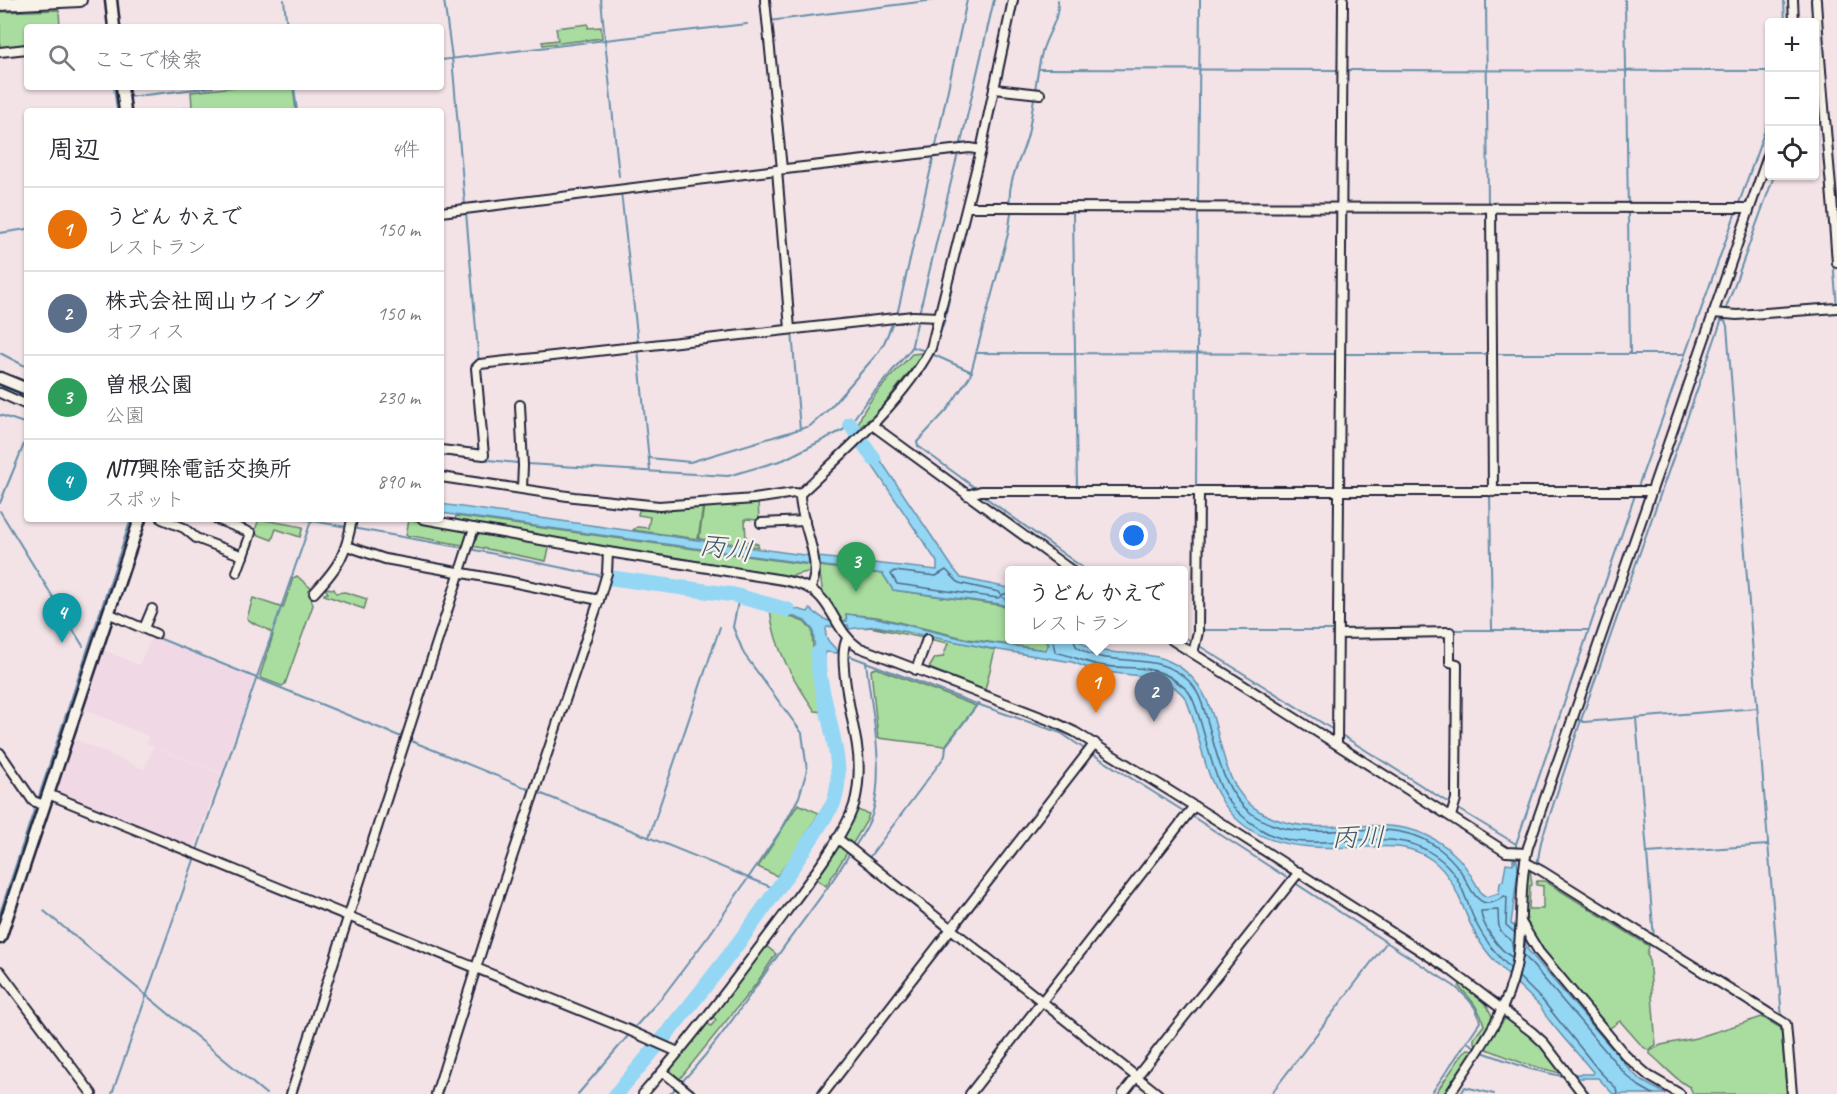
<!DOCTYPE html>
<html lang="ja">
<head>
<meta charset="utf-8">
<style>
  :root { --surface:#fff; --page:#f2f2f3; --text:#2b2b33; --muted:#7c7c81; --line:#e1e1e2; --accent:#1a73e8 }
  body { margin:0; font-family:Caveat,"Klee One",sans-serif; background:var(--page); color:var(--text) }
  .controls { position:absolute; right:18px; top:18px; display:grid; overflow:hidden; border-radius:6px; box-shadow:0 2px 4px #0004 }
  .controls button { width:54px; height:54px; display:grid; place-items:center; padding:0; border:0; border-bottom:2px solid var(--line); background:var(--surface); color:var(--text); font:30px sans-serif }
  .you { position:absolute; left:1134px; top:536px; width:21px; height:21px; margin:-15px; border:4px solid #fff; border-radius:50%; background:#1a73e8; box-shadow:0 0 0 9px #1a73e833 }
  .badge { display:grid; place-items:center; width:39px; height:39px; border-radius:50%; background:var(--accent); color:#fff; font-size:20px; font-weight:700 }
  .pin { position:absolute; translate:-50% -50px; filter:drop-shadow(0 2px 3px #0008) }
  .pin::after { content:''; position:absolute; top:32px; width:21px; height:18px; background:inherit; clip-path:polygon(0 0,100% 0,50% 100%) }
  .popup { position:absolute; left:1005px; top:566px; width:183px; height:78px; box-sizing:border-box; display:grid; place-content:center; border-radius:6px; background:var(--surface); filter:drop-shadow(0 2px 4px #0005); font-size:20px; white-space:nowrap; color:var(--muted) }
  .popup b { font-size:22px; color:var(--text) }
  .popup::after { content:''; position:absolute; left:50%; top:100%; margin-left:-12px; border:12px solid transparent; border-top-color:var(--surface) }
  .list { margin:0; padding:0; list-style:none }
  h2 { display:flex; justify-content:space-between; align-items:center; height:78px; margin:0; padding:0 24px; font-size:26px }
  h2 small { font-size:20px; font-weight:400; color:var(--muted) }
  .list li { display:grid; grid-template-columns:39px 1fr auto; gap:18px; align-items:center; box-sizing:border-box; height:84px; padding:0 24px; border-top:2px solid var(--line) }
  .list b { display:block; font-size:22px; white-space:nowrap }
  .list p { margin:0; font-size:20px; white-space:nowrap; color:var(--muted) }
  .list em { font-size:20px; font-style:normal; color:var(--muted) }
  .icon { flex:none; width:33px; height:33px; fill:none; stroke:currentColor; stroke-width:2; stroke-linecap:round; stroke-linejoin:round }
  .map { position:relative; flex:none; width:1837px; height:1094px; overflow:hidden }
  .search { position:absolute; background:var(--surface); box-shadow:0 2px 4px #0004; left:24px; top:24px; width:420px; height:66px; display:flex; align-items:center; gap:15px; box-sizing:border-box; padding:0 21px; border-radius:6px; color:var(--muted); font-size:22px }
  .panel { position:absolute; background:var(--surface); box-shadow:0 2px 4px #0004; left:24px; top:108px; width:420px; height:414px; border-radius:6px }
  .map>svg:first-child { display:block }
</style>
</head>
<body>
<div class="map">
<svg width="1837" height="1094" viewBox="0 0 1837 1094">
  <rect width="100%" height="100%" fill="#f3e3e6"/>
  <filter id="ink" filterUnits="userSpaceOnUse"><feTurbulence type="fractalNoise" baseFrequency=".0167" numOctaves="2"/><feDisplacementMap in="SourceGraphic" scale="12" xChannelSelector="R" yChannelSelector="G"/><feConvolveMatrix kernelMatrix="1 2 1 2 8 2 1 2 1" color-interpolation-filters="sRGB"/></filter>
  <g filter="url(#ink)">
    <g fill="#f0d8e5">
      <path d="M152,637L254,679L222,773L147,744L148,736L81,708L101,649L139,665Z"/>
      <path d="M72,738L144,769L153,747L221,774L193,850L53,792Z"/>
    </g>
    <g fill="#a9dd9f" stroke="#66806d" stroke-width="1.5">
      <path d="M59,10L60,27H27V47L0,50V12Z"/>
      <path d="M588,24V28L601,27L602,38L543,45L542,42L558,40L556,28Z"/>
      <path d="M234,87H293L296,111H173V110L192,107L191,92Z"/>
      <path d="M924,353L874,417L869,419L858,429C857,408 898,370 912,354Z"/>
      <path d="M758,501L759,520L745,519L746,541L758,544V547L699,539L704,506Z"/>
      <path d="M703,506L698,539L633,530L637,527L648,528L650,517L638,515L639,510L663,511Z"/>
      <path d="M456,516L811,565L812,571L790,576L556,539L455,520Z"/>
      <path d="M259,519L303,527L300,537L276,529L272,540L254,533Z"/>
      <path d="M409,520L469,531L468,546L406,535Z"/>
      <path d="M478,533L550,545L546,561L472,546L474,536Z"/>
      <path d="M819,566L883,574L893,590L1000,605L1009,609V640H1044L1048,644L1045,650L968,639L877,617L846,614L847,621H841L823,595Z"/>
      <path d="M297,576L313,590L311,598L313,605L285,684L282,686L261,678L260,676L273,635C268,626 254,627 247,618L253,598L283,608L293,578Z"/>
      <path d="M325,588L334,589L336,593L345,592L367,599L364,609L324,595V594L328,593Z"/>
      <path d="M770,609L804,622L812,630L814,667L823,712L815,711C793,679 774,649 770,609Z"/>
      <path d="M870,626L922,634L995,650L985,690L929,668L935,658L943,657L948,643L870,627L863,628Z"/>
      <path d="M876,668L968,703L976,706L945,746L878,738L871,670Z"/>
      <path d="M798,804L819,813L794,854L777,876L758,867Z"/>
      <path d="M857,810L869,814L867,820L852,845L842,838Z"/>
      <path d="M839,845L848,851L826,886L817,879Z"/>
      <path d="M1528,868L1530,869L1532,885L1530,886L1529,909H1543V886L1536,885L1537,881H1545L1649,946L1647,955L1649,958L1656,1045L1648,1050L1642,1046L1620,1021L1610,1028L1605,1027C1584,1002 1528,946 1526,914C1524,899 1527,883 1528,868Z"/>
      <path d="M765,945L776,954L756,984L678,1081L670,1073L671,1069L707,1023L711,1026L716,1020L712,1016Z"/>
      <path d="M1461,982C1474,990 1488,1004 1493,1019L1479,1044L1474,1043V1038L1484,1025C1480,1009 1471,998 1459,987Z"/>
      <path d="M1506,1017L1510,1018L1542,1045L1564,1074L1525,1064L1484,1048Z"/>
      <path d="M1762,1017L1781,1028L1787,1094H1693L1690,1087C1677,1082 1662,1063 1650,1054V1051L1661,1045L1696,1038Z"/>
      <path d="M1468,1049L1474,1050L1444,1094H1435L1464,1052Z"/>
    </g>
    <g fill="#93d7f5" stroke="#668fab" stroke-width="1.5">
      <path d="M865,441L871,446L953,568L961,578L1009,588V608L1000,604L893,590L883,574L441,513V504L818,557L937,570V562L862,450L860,444Z"/>
      <path d="M770,602L808,612L810,609C826,620 824,623 847,621L846,614L877,618L968,640L1045,650L1049,644L1045,640C1054,640 1068,637 1077,640C1081,641 1084,645 1088,647C1095,650 1103,651 1110,652C1127,654 1148,653 1164,659C1236,687 1203,777 1259,811C1322,849 1394,798 1453,853C1466,864 1473,880 1482,894L1487,897L1499,893L1500,882L1503,881L1506,863L1513,864V859L1517,860L1518,870L1511,924L1523,931L1527,949L1631,1071L1642,1081L1666,1094H1613L1598,1078H1578L1575,1074H1593V1072C1579,1055 1563,1038 1549,1020C1545,1016 1543,1009 1539,1005C1519,985 1496,966 1480,942C1462,915 1460,881 1432,860C1411,845 1392,846 1367,847C1311,848 1249,853 1218,794C1202,765 1199,730 1186,699C1180,690 1169,683 1159,678L1096,671L1072,662L993,649L876,626L849,629L848,625L827,627C822,637 831,644 838,651L837,653L826,652L821,672L817,673L813,630L805,621L769,607Z"/>
    </g>
    <g fill="none" stroke-linecap="round" stroke-linejoin="round">
      <g stroke="#4f6a85" stroke-width="1.5">
        <path d="M1009,593L1001,595L999,592L959,583L946,570L936,576L894,571L891,574L897,584L998,598L1001,596L1009,602"/>
        <path d="M1053,640L1055,652C1070,655 1084,662 1099,665C1121,670 1150,664 1170,677C1176,681 1183,686 1188,691C1194,699 1197,711 1200,720C1207,743 1212,768 1222,790C1230,806 1244,819 1260,829C1313,862 1385,818 1436,856C1464,876 1463,898 1477,925C1485,941 1497,955 1510,968"/>
        <path d="M1074,640L1076,646C1106,671 1158,647 1191,683C1199,692 1203,705 1206,716C1216,749 1222,792 1252,814C1302,849 1362,817 1416,836C1433,842 1449,855 1459,869C1466,878 1472,897 1483,902C1491,905 1498,901 1504,896L1507,897L1506,925L1515,933"/>
        <path d="M1523,954L1626,1075L1639,1086L1653,1094"/>
        <path d="M1512,957C1500,951 1481,925 1481,911L1498,910C1499,927 1496,930 1511,940L1513,949"/>
        <path d="M1519,977L1543,1001L1600,1072L1616,1088L1617,1094"/>
      </g>
      <g stroke="#668fab" stroke-width="2">
        <path d="M284,0L287,27"/>
        <path d="M444,0L452,58L465,205"/>
        <path d="M1486,0L1488,204"/>
        <path d="M1625,0L1630,354"/>
        <path d="M1784,0L1785,22"/>
        <path d="M1811,0L1813,22"/>
        <path d="M769,21L935,0"/>
        <path d="M1814,46V59"/>
        <path d="M441,60L605,40L601,0"/>
        <path d="M1814,65L1817,76L1837,307"/>
        <path d="M1040,69L1340,70"/>
        <path d="M1345,70L1770,71"/>
        <path d="M114,87L117,111"/>
        <path d="M294,87L297,111"/>
        <path d="M128,97L213,87"/>
        <path d="M960,147L994,0"/>
        <path d="M935,150L967,0"/>
        <path d="M619,176L605,40L747,24"/>
        <path d="M621,192L638,343"/>
        <path d="M1010,205C1007,179 1022,159 1028,134C1034,107 1035,79 1042,52C1047,33 1059,22 1058,0"/>
        <path d="M1198,205L1200,0"/>
        <path d="M1337,206L1338,139"/>
        <path d="M972,211H1256"/>
        <path d="M1313,211H1445"/>
        <path d="M466,212L479,364"/>
        <path d="M1073,212L1077,489"/>
        <path d="M0,233L27,229"/>
        <path d="M1725,311L1774,176"/>
        <path d="M919,314L958,153"/>
        <path d="M897,315L934,155"/>
        <path d="M1721,321H1725L1727,326L1782,1019"/>
        <path d="M885,323H901"/>
        <path d="M792,331L800,430"/>
        <path d="M912,347L926,351"/>
        <path d="M638,349L650,471"/>
        <path d="M0,353L27,367"/>
        <path d="M977,353L1337,354"/>
        <path d="M1343,354H1490"/>
        <path d="M1496,354H1685"/>
        <path d="M933,355L944,322L952,287"/>
        <path d="M934,355L972,372"/>
        <path d="M483,402L487,447"/>
        <path d="M0,415L27,424"/>
        <path d="M441,455L527,464L728,476L783,460L843,430L850,424L865,403L911,349L918,319"/>
        <path d="M649,458L690,462L810,426L829,409L877,354L884,343L893,322"/>
        <path d="M1196,488L1198,211"/>
        <path d="M978,490L918,446L917,442L947,410L970,376L1008,234L1011,213"/>
        <path d="M1490,492L1492,629"/>
        <path d="M981,495H1004"/>
        <path d="M982,495L1086,570"/>
        <path d="M1049,495L1151,494"/>
        <path d="M1283,495L1336,496"/>
        <path d="M1342,495H1489"/>
        <path d="M1495,495H1635"/>
        <path d="M0,503L27,437"/>
        <path d="M0,511L83,646"/>
        <path d="M302,519L464,548"/>
        <path d="M470,549L612,578"/>
        <path d="M1194,630H1337"/>
        <path d="M1194,630L1195,585"/>
        <path d="M1451,630H1589"/>
        <path d="M1183,636L1193,642"/>
        <path d="M156,637L404,738"/>
        <path d="M1198,645L1335,731"/>
        <path d="M850,656L971,702L1061,733L1086,750"/>
        <path d="M1636,718L1654,939"/>
        <path d="M1577,719L1584,722L1757,708"/>
        <path d="M1340,734L1452,805"/>
        <path d="M409,740L531,790"/>
        <path d="M1091,753L1185,812"/>
        <path d="M537,792L776,889"/>
        <path d="M38,799L131,519"/>
        <path d="M1451,801L1453,702"/>
        <path d="M1457,808L1516,844"/>
        <path d="M1190,815L1454,986C1466,996 1478,1007 1480,1022L1431,1094"/>
        <path d="M649,837L720,627"/>
        <path d="M854,848C860,838 868,827 872,815C886,769 871,709 866,662"/>
        <path d="M197,850L311,521"/>
        <path d="M1647,853L1768,845"/>
        <path d="M850,854L945,931"/>
        <path d="M868,859L945,756L946,746L978,704"/>
        <path d="M1515,862L1516,844L1635,495L1770,116"/>
        <path d="M1537,865L1541,842L1581,720L1723,316"/>
        <path d="M1536,870V873L1783,1028"/>
        <path d="M44,911L266,1094"/>
        <path d="M0,913L36,804"/>
        <path d="M1207,983L1274,898"/>
        <path d="M635,1027L663,996L710,934L783,827L799,797L807,770L802,733L744,654L733,627L739,597"/>
        <path d="M1783,1033L1788,1094"/>
        <path d="M1467,1042L1475,1047"/>
        <path d="M1482,1052L1530,1069L1566,1077"/>
        <path d="M78,1081L87,1094"/>
        <path d="M676,1088L683,1094"/>
        <path d="M112,1094L194,860"/>
        <path d="M431,1094L453,1029"/>
        <path d="M578,1094L628,1036"/>
        <path d="M670,1094C710,1055 742,1006 774,961C799,924 828,891 850,853"/>
        <path d="M1271,1094L1386,943"/>
        <path d="M1461,1094L1465,1087L1494,1094"/>
      </g>
      <g stroke="#93d7f5" stroke-width="15">
        <path d="M0,387L27,397"/>
        <path d="M850,424L874,459"/>
        <path d="M612,578L734,595L788,610"/>
        <path d="M616,1094C695,1003 770,907 833,804C848,769 825,713 820,677C818,669 819,661 818,653"/>
      </g>
      <g stroke="#22223b" stroke-width="12">
        <g id="street">
          <path d="M765,0L782,169"/>
          <path d="M1793,0L1794,22"/>
          <path d="M1816,0C1821,88 1831,175 1837,263"/>
          <path d="M0,52L27,49"/>
          <path d="M994,89L1040,94"/>
          <path d="M777,170L790,329"/>
          <path d="M967,207L1749,208"/>
          <path d="M1491,208L1493,492"/>
          <path d="M441,212L777,170L970,148L981,150"/>
          <path d="M1713,313L1737,315L1837,308"/>
          <path d="M0,393L27,405"/>
          <path d="M520,405L523,466L522,488"/>
          <path d="M872,425L1071,570"/>
          <path d="M441,450L484,455L476,368L480,364L913,316L940,317"/>
          <path d="M441,477L574,497L659,506L754,499L794,493L800,494C845,451 902,403 931,348L981,150L1013,0"/>
          <path d="M800,494C799,523 825,561 810,589"/>
          <path d="M967,495L981,491H1651"/>
          <path d="M162,519L184,528L196,538L243,556L251,533L216,519"/>
          <path d="M423,519L608,552L783,580C792,582 802,584 810,589C832,601 836,632 858,647L1054,722L1075,732L1218,821L1449,969L1532,1032L1544,1043L1583,1094"/>
          <path d="M761,523L805,521"/>
          <path d="M347,546L385,559L507,581L599,600"/>
          <path d="M237,572L243,556"/>
          <path d="M314,593C339,566 346,555 352,519"/>
          <path d="M108,613L156,634"/>
          <path d="M144,628L152,609"/>
          <path d="M1339,634L1450,632V662L1457,664L1456,799L1451,816"/>
          <path d="M1172,640L1506,852L1526,853"/>
          <path d="M1193,653L1198,632L1199,491"/>
          <path d="M916,670L927,639"/>
          <path d="M1337,743L1343,0"/>
          <path d="M0,753L33,801L44,805"/>
          <path d="M48,794L626,1029L678,1052"/>
          <path d="M837,838L1158,1094"/>
          <path d="M1525,862L1542,871L1786,1024L1792,1094"/>
          <path d="M1521,922L1539,952L1626,1056L1649,1076L1680,1094"/>
          <path d="M0,971L92,1094"/>
          <path d="M663,1072L690,1094"/>
          <path d="M291,1094L474,528"/>
          <path d="M436,1094L496,905L599,600L607,573L608,552"/>
          <path d="M643,1094C693,1037 738,976 783,916C805,886 843,839 854,805C859,788 860,764 857,746C854,724 836,656 847,639"/>
          <path d="M823,1094L1095,743"/>
          <path d="M970,1094L1194,806"/>
          <path d="M1123,1094L1299,872"/>
          <path d="M1450,1094C1476,1053 1506,1016 1516,967C1524,928 1518,886 1528,847L1770,150"/>
        </g>
      </g>
      <g stroke="#22223b" stroke-width="15">
        <g id="secondary">
          <path d="M111,0L114,27"/>
          <path d="M122,87L125,111"/>
          <path d="M0,378L27,389"/>
          <path d="M0,938L140,519"/>
        </g>
      </g>
      <g stroke="#22223b" stroke-width="16">
        <path id="primary" d="M0,4L80,0"/>
      </g>
      <use href="#street" stroke="#f7f3e8" stroke-width="8"/>
      <use href="#secondary" stroke="#f7f3e8" stroke-width="10"/>
      <use href="#primary" stroke="#f7f3e8" stroke-width="12"/>
    </g>
  </g>
  <g text-anchor="middle" dominant-baseline="central" stroke-width="4.5" stroke-linejoin="round" paint-order="stroke">
    <g font-size="27" font-style="italic" fill="#445873" stroke="#f7f3e8">
      <text transform="translate(726 548) rotate(8)">丙川</text>
      <text x="1358" y="837">丙川</text>
    </g>
  </g>
</svg>
<div class="controls">
<button>+</button>
<button>−</button>
<button><svg class="icon" aria-label="locate" viewBox="0 0 24 24"><circle cx="12" cy="12" r="6"/><path d="M12 2v4M12 18v4M2 12h4M18 12h4"/></svg></button>
</div>
<div class="you"></div>
<div class="pin badge" style="left:1096px;top:713px;background:#e8710a">1</div>
<div class="popup"><b>うどん かえで</b>レストラン</div>
<div class="pin badge" style="left:1154px;top:722px;background:#5c6f8a">2</div>
<div class="pin badge" style="left:856px;top:592px;background:#2e9e5b">3</div>
<div class="pin badge" style="left:62px;top:643px;background:#0f9aa8">4</div>
<div class="search"><svg class="icon" aria-label="search" viewBox="0 0 24 24"><circle cx="10" cy="10" r="6"/><path d="M15 15l6 6"/></svg>ここで検索</div>
<section class="panel">
<h2>周辺<small>4件</small></h2>
<ul class="list">
<li><span class="badge" style="background:#e8710a">1</span><div><b>うどん かえで</b><p>レストラン</p></div><em>150 m</em></li>
<li><span class="badge" style="background:#5c6f8a">2</span><div><b>株式会社岡山ウイング</b><p>オフィス</p></div><em>150 m</em></li>
<li><span class="badge" style="background:#2e9e5b">3</span><div><b>曽根公園</b><p>公園</p></div><em>230 m</em></li>
<li><span class="badge" style="background:#0f9aa8">4</span><div><b>NTT興除電話交換所</b><p>スポット</p></div><em>890 m</em></li>
</ul>
</section>
</div>
</body>
</html>
